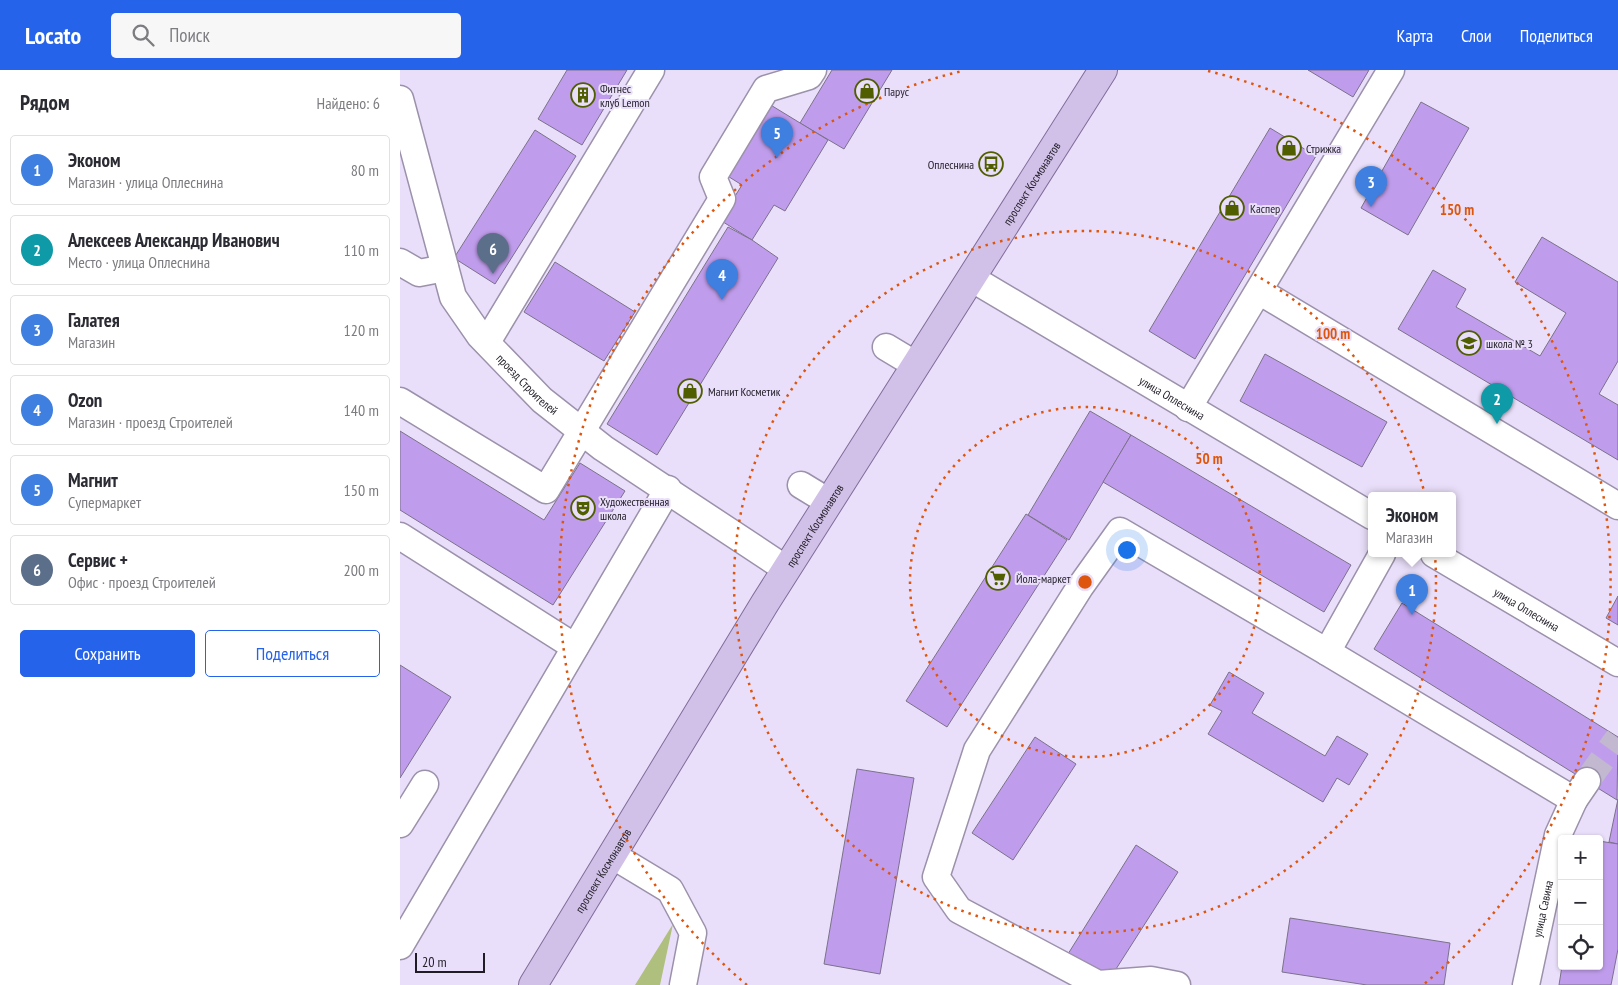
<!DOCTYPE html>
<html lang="ru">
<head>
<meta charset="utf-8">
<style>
  :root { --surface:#fff; --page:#f7f7f7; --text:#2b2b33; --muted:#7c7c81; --line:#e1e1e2; --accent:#2563eb }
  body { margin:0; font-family:"PT Sans Narrow",sans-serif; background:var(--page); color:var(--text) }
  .controls { position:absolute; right:15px; bottom:15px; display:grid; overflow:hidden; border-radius:5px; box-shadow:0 1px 4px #0004 }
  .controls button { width:45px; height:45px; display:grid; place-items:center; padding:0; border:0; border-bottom:1px solid var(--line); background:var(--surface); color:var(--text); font:25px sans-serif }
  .scale { position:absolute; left:15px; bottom:12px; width:70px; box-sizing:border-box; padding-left:5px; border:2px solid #201c26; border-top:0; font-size:14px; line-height:18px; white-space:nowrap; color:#201c26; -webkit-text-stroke:4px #eadffa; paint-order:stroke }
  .you { position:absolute; left:726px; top:479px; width:18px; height:18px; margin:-12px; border:4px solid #fff; border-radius:50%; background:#1a73e8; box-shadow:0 0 0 8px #1a73e833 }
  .badge { display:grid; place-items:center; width:32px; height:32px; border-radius:50%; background:var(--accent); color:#fff; font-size:16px; font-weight:700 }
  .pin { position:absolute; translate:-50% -41px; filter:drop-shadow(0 1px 2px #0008) }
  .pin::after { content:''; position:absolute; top:26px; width:18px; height:15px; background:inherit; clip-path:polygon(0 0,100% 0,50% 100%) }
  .popup { position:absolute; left:968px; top:422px; width:88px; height:65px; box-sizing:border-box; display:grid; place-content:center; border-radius:5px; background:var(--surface); filter:drop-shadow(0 1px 4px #0005); font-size:16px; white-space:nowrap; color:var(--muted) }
  .popup b { font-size:19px; color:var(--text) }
  .popup::after { content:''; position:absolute; left:50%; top:100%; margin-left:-10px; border:10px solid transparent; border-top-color:var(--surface) }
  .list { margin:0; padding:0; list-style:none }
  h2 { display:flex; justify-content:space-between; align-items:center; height:65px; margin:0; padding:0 20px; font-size:21px }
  h2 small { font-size:16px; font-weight:400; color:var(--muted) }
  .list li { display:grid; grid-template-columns:32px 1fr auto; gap:15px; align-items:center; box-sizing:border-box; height:70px; margin:0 10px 10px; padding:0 10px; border:1px solid var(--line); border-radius:5px }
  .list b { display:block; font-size:19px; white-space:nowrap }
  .list p { margin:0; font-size:16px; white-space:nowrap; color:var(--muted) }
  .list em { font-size:16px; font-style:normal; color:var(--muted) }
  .actions { display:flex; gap:10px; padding:15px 20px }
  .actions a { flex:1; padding:11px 0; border:1px solid var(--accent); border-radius:5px; text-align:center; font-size:18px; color:var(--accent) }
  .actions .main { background:var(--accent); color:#fff }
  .icon { flex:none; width:28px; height:28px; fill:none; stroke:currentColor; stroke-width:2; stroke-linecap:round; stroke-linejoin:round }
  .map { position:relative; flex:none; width:1218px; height:915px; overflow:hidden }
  header { display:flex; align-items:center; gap:30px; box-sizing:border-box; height:70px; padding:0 25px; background:var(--accent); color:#fff }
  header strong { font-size:24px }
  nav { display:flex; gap:28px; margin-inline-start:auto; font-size:18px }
  .search { width:350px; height:45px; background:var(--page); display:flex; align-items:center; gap:12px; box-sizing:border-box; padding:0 18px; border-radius:5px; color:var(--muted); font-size:19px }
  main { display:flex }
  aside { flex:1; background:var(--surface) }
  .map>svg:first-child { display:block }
</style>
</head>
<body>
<header>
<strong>Locato</strong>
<div class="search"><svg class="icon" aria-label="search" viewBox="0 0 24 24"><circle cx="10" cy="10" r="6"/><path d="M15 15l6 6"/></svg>Поиск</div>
<nav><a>Карта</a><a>Слои</a><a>Поделиться</a></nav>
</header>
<main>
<aside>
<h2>Рядом<small>Найдено: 6</small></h2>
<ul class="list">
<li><span class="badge" style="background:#3f7fe0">1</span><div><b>Эконом</b><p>Магазин · улица Оплеснина</p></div><em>80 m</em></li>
<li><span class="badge" style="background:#0f9aa8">2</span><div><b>Алексеев Александр Иванович</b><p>Место · улица Оплеснина</p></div><em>110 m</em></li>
<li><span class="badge" style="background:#3f7fe0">3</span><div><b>Галатея</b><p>Магазин</p></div><em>120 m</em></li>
<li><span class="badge" style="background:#3f7fe0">4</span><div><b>Ozon</b><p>Магазин · проезд Строителей</p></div><em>140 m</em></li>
<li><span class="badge" style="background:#3f7fe0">5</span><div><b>Магнит</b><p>Супермаркет</p></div><em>150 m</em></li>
<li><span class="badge" style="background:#5c6f8a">6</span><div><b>Сервис +</b><p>Офис · проезд Строителей</p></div><em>200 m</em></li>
</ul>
<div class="actions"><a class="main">Сохранить</a><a>Поделиться</a></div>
</aside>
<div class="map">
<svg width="1218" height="915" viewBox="0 0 1218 915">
  <rect width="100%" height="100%" fill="#eadffa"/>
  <path fill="#afbf7d" d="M273,854L260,915H235Z"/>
  <g fill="#c09dec" stroke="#7b718a">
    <path d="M167,0H227L182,75L138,49Z"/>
    <path d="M432,0H492L444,79L400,53Z"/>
    <path d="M908,0H969L953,27Z"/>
    <path d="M1021,32L1069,58L1008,165L961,138Z"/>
    <path d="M369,34L428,70L385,141L374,135L352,170L320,150L342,115L326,105Z"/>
    <path d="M870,58L916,86L795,289L749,261Z"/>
    <path d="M135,60L176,86L95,214L54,188Z"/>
    <path d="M328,157L352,170L378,188L257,385L207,354Z"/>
    <path d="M1142,167L1218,212V291L1199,324L1218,335V390L998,259L1033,200L1066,219L1056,237L1140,286L1166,243L1115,212Z"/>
    <path d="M155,192L235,242L204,291L124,242Z"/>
    <path d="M865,284L987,352L962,397L840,331Z"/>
    <path d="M690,341L731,365L669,470L628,445Z"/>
    <path d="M0,361L144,450L180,393L225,421L153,535L0,440Z"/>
    <path d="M731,365L951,495L924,542L703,412Z"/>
    <path d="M626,444L667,470L547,657L506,631Z"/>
    <path d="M1218,526V555L1206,548Z"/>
    <path d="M1002,533L1218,667L1217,730L974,579Z"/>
    <path d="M0,595L51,627L0,708Z"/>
    <path d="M829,602L864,623L852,643L925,686L937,666L968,684L949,715L937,708L923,732L808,664L822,641L810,635Z"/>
    <path d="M635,667L676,694L613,790L572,763Z"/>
    <path d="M457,699L514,708L480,904L424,894Z"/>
    <path d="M1218,729V774L1209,772Z"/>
    <path d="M1199,771L1218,774V879L1211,915H1159L1162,896H1199Z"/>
    <path d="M736,775L778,802L709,910L668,884Z"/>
    <path d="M890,848L1050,873L1044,915H967L882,902Z"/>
  </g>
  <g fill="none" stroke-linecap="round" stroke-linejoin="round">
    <path stroke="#c2b8d0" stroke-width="26" stroke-dasharray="26 13" stroke-linecap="butt" d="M1187,711L1218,668"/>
    <g stroke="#9c91ab" stroke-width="29">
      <g id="minor">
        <path id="s1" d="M0,29L53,227L80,266L142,330L203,378L386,499"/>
        <path d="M0,192L19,203L45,198"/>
        <path id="s2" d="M571,208L972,446"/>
        <path d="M859,221L1218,436"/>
        <path d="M87,272L251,0"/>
        <path d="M486,277L516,295"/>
        <path d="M0,331L146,420L322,129L313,107L366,19L409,6L413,0"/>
        <path d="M788,338L991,0"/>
        <path d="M401,415L429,432"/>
        <path d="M0,466L175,577"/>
        <path d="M982,484L927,582L1174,730"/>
        <path id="s3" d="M1034,484L1218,593"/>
        <path d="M0,754L25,714"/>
        <path d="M212,785L270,820L293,863L283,915"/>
        <path d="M0,876L268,419"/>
        <path d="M777,915L751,910L698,914L559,840L536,807L577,680L680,517L720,461L927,582"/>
        <path id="s4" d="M1126,915L1158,765L1174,730L1187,711"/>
      </g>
    </g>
    <g stroke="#806d9a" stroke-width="30">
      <g id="major">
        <path id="s5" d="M133,915L365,533L703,0"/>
      </g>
    </g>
    <use href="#minor" stroke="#fff" stroke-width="26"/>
    <use href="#major" stroke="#d1c1e8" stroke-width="28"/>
  </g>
  <g fill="none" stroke="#de560d" stroke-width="2.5" stroke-dasharray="2.5 5">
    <circle cx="685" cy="512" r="175"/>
    <circle cx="685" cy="512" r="351"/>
    <path d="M347 915A526 526 0 0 1 562 1M808 1A526 526 0 0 1 1023 915"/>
  </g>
  <defs>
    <g id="shop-ring" transform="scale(1.25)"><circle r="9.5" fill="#eadffa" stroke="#505e00" stroke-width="1.5"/><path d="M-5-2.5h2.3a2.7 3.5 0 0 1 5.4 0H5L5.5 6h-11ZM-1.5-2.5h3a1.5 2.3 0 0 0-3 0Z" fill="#505e00"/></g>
    <g id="building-ring" transform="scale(1.25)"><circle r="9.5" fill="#eadffa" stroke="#505e00" stroke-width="1.5"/><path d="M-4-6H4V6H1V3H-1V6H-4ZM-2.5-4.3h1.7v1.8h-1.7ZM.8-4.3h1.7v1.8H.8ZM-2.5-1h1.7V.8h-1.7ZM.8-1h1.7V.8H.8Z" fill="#505e00"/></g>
    <g id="bus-ring" transform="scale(1.25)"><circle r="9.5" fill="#eadffa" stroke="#505e00" stroke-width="1.5"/><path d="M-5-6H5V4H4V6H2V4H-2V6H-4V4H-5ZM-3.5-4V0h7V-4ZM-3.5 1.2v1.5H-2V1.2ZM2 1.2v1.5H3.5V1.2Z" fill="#505e00"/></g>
    <g id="school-ring" transform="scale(1.25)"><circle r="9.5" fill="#eadffa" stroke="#505e00" stroke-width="1.5"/><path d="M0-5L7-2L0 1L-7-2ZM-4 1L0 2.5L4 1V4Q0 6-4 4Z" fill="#505e00"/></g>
    <g id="theatre-ring" transform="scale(1.25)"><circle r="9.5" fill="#eadffa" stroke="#505e00" stroke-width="1.5"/><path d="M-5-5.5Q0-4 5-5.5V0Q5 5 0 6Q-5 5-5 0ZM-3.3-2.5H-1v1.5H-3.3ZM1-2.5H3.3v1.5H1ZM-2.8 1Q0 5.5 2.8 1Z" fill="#505e00"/></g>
    <g id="supermarket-ring" transform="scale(1.25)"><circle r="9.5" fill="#eadffa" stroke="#505e00" stroke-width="1.5"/><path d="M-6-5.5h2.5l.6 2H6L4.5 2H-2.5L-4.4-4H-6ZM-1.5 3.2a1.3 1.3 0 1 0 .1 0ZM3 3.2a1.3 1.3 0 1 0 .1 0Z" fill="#505e00"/></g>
  </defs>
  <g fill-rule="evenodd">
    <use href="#shop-ring" x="467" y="21"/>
    <use href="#building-ring" x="183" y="25"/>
    <use href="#shop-ring" x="889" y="78"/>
    <use href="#bus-ring" x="591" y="94"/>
    <use href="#shop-ring" x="832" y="138"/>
    <use href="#school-ring" x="1069" y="273"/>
    <use href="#shop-ring" x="290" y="321"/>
    <use href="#theatre-ring" x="183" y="438"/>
    <use href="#supermarket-ring" x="598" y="508"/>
  </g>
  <g text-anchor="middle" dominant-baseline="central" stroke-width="4" stroke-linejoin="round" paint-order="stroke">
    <g font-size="12" fill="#201c26" stroke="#eadffa" text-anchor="start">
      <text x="200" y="18">Фитнес<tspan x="200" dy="14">клуб Lemon</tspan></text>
      <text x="484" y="21">Парус</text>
      <text x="906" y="78">Стрижка</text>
      <text x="574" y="94" text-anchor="end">Оплеснина</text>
      <text x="850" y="138">Каспер</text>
      <text x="1086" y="273">школа № 3</text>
      <text x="308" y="321">Магнит Косметик</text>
      <text x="200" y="431">Художественная<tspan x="200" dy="14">школа</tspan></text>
      <text x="616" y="508">Йола-маркет</text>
    </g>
    <g font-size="12" fill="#201c26" stroke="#eadffa">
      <text stroke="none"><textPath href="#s5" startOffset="944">проспект Космонавтов</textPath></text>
      <text stroke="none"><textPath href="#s1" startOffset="320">проезд Строителей</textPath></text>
      <text stroke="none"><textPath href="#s2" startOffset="234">улица Оплеснина</textPath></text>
      <text stroke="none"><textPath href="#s5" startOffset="539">проспект Космонавтов</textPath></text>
      <text stroke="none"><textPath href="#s3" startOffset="108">улица Оплеснина</textPath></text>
      <text stroke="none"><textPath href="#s5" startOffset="134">проспект Космонавтов</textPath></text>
      <text stroke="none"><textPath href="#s4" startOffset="78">улица Савина</textPath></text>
    </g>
  </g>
  <circle cx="685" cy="512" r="8" fill="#de560d" stroke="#eadffa" stroke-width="2.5"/>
  <g font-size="15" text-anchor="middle" font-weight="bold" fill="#de560d" stroke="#eadffa" stroke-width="4" stroke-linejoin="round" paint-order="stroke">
    <text x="1057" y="145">150 m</text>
    <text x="933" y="269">100 m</text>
    <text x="809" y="394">50 m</text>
  </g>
</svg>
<div class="controls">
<button>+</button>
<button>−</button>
<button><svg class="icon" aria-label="locate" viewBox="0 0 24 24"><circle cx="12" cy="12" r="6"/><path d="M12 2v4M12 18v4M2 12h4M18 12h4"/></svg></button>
</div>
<div class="scale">20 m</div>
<div class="you"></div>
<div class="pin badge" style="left:1012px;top:545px;background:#3f7fe0">1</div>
<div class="popup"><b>Эконом</b>Магазин</div>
<div class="pin badge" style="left:1097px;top:354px;background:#0f9aa8">2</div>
<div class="pin badge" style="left:971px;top:137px;background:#3f7fe0">3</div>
<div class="pin badge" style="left:322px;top:230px;background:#3f7fe0">4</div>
<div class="pin badge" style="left:377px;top:88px;background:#3f7fe0">5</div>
<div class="pin badge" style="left:93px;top:204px;background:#5c6f8a">6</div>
</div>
</main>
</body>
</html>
